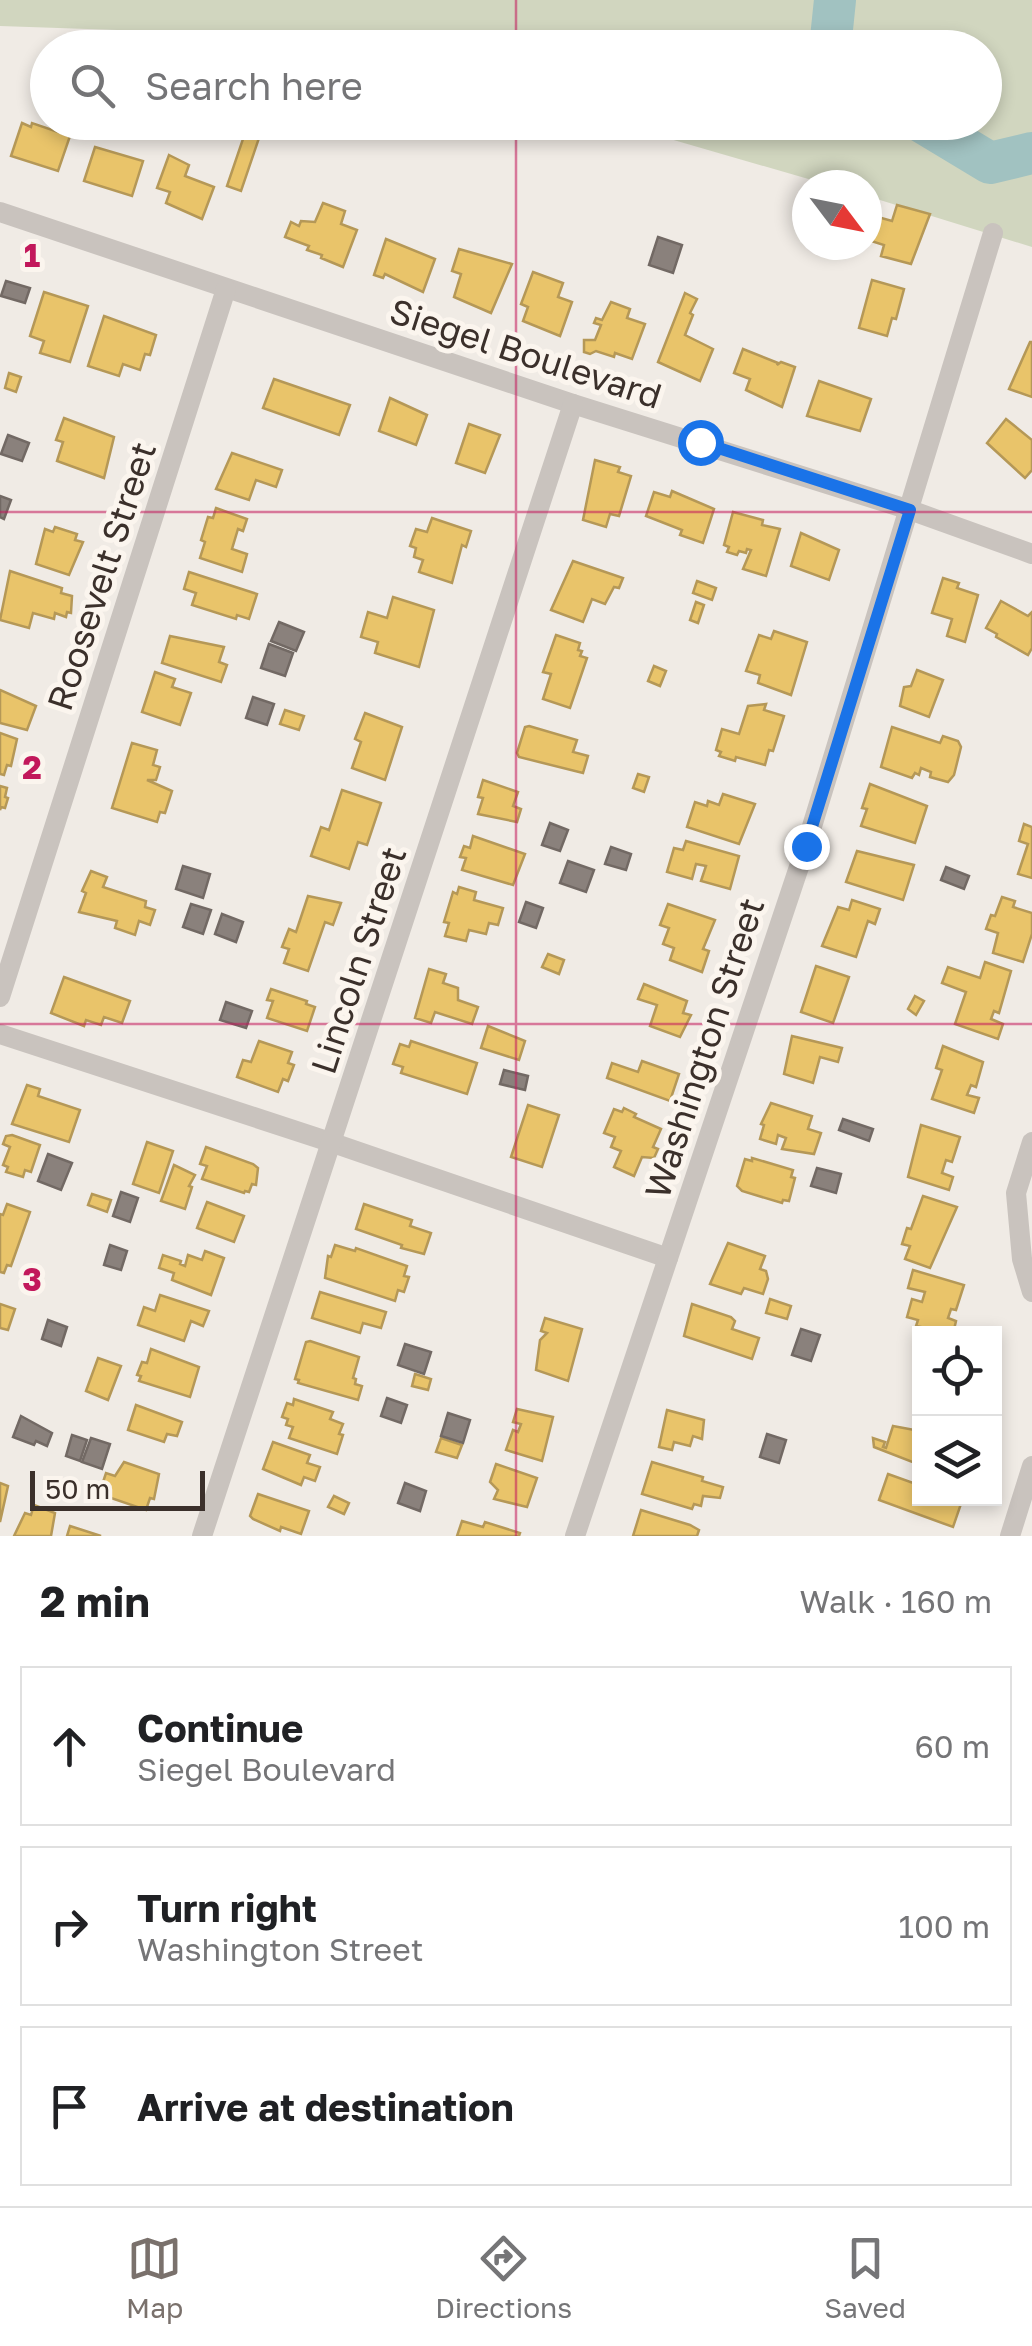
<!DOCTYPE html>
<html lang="en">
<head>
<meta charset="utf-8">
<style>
  :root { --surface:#fff; --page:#f2f2f2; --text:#202124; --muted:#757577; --line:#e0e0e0; --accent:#7a716c }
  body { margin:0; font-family:"Golos Text",sans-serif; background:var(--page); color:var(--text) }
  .controls { position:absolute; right:30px; bottom:30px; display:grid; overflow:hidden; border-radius:0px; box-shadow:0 5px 15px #0003 }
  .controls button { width:90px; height:90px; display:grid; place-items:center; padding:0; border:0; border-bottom:2px solid var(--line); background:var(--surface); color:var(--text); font:50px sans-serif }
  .compass { position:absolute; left:792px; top:170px; width:90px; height:90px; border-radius:50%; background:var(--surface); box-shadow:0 5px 15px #0003; rotate:122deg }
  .scale { position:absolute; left:30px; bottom:25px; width:175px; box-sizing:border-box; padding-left:10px; border:5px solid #3b302b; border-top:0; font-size:28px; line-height:35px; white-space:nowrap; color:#3b302b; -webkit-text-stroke:8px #fbf5ee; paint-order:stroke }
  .stop { position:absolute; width:30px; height:30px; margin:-22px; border:8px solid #1a73e8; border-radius:50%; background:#fff }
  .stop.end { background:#1a73e8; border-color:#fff; box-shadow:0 2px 10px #0008 }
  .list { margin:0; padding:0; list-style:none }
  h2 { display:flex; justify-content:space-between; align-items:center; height:130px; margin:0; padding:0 40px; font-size:42px }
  h2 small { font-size:32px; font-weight:400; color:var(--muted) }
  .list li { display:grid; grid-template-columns:65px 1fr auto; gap:30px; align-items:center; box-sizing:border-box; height:160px; margin:0 20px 20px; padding:0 20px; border:2px solid var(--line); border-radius:0px }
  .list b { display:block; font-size:38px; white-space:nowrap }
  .list p { margin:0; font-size:32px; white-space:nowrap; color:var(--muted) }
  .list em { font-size:32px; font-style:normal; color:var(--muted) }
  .icon { flex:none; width:55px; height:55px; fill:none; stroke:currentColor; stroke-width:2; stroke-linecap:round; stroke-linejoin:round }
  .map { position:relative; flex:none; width:1032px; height:1536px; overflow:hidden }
  .search { position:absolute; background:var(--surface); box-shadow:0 5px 15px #0003; left:30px; right:30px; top:30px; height:110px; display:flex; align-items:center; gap:25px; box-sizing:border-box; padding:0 35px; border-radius:55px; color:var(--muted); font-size:38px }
  .sheet { height:670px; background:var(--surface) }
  nav { display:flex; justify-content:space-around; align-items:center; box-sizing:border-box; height:140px; border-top:2px solid var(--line); background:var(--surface); font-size:28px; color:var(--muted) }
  nav a { display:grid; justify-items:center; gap:5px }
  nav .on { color:var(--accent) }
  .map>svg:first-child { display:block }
</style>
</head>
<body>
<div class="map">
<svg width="1032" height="1536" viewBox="0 0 1032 1536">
  <rect width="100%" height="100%" fill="#f0ebe5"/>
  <path fill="#d1d6bf" d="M0,0H1032V247L867,196V185H829L615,123L984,122V48H358L323,37L0,26Z"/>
  <g fill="#e9c46a" stroke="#b59857" stroke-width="2.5">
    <path d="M22,123L31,127L32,123L70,136L58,171L11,156Z"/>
    <path d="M245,133L259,138L241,191L227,186Z"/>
    <path d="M95,147L143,161L132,196L84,181Z"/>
    <path d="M169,155L189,165L185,176L214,187L202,219L166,203L170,192L157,188Z"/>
    <path d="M323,203L345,211L341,224L357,230L343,267L321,258L322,255L307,250L309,246L285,237L291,222L299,226L301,221L315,222Z"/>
    <path d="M897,205L930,214L911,264L881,256L884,245L871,241L878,217L892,221Z"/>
    <path d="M386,239L435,259L423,292L385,274L383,278L374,275Z"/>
    <path d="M459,249L512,264L491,313L454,297L461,274L452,271Z"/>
    <path d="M533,272L563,283L558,297L572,302L560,336L523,321L528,307L521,304Z"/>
    <path d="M872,280L904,289L896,319L892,318L887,336L859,328Z"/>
    <path d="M44,292L88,306L70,362L40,353L44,341L30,336Z"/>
    <path d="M685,293L697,299L690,313L693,315L685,335L713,349L700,381L658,362Z"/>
    <path d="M611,302L630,309L627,318L645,324L632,359L615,353L614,357L596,351L590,354L584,352V340H595L601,325L594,323L596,318L602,320Z"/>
    <path d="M104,316L156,335L150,355L145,354L140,370L123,364L119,376L88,366Z"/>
    <path d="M1030,342H1032V397L1009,389Z"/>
    <path d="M743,349L778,363L777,365L781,362L795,367L782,407L746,390L750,379L734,373Z"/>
    <path d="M9,373L21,377L16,392L5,388Z"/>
    <path d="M274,379L350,405L339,435L263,408Z"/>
    <path d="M819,381L871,399L860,431L807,416Z"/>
    <path d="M390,398L427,415L416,445L379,431Z"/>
    <path d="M64,418L114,437L104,478L57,461L63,442L56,440Z"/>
    <path d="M1006,419L1032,440V470L1025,478L987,443Z"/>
    <path d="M469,424L500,435L485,473L456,463Z"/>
    <path d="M232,453L282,470L276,487L256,480L249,500L216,489Z"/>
    <path d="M595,460L620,467L618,472L631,476L619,516L610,514L606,527L583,520Z"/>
    <path d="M672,491L714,509L703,543L680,535L682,530L646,516L654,492L670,497Z"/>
    <path d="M216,508L247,519L243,531L238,529L232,549L247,554L242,572L200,558L205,542L201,540L208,517L213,518Z"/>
    <path d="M733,512L763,520L762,525L780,529L766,576L743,569L751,550L747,549L746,553L739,551L737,555L727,552L729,547L724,545Z"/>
    <path d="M432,518L471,531L466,547L462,545L452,583L419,572L423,560L414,557L416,548L410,546L416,529L427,532Z"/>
    <path d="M55,527L77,534L75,540L83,542L69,575L36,564L45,529L53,532Z"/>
    <path d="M801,533L839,550L829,580L791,566Z"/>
    <path d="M573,561L623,578L619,588L614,587L605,604L592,599L583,622L551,610Z"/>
    <path d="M10,571L62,588L61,593L72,596L71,613L67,612L66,617L55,613L54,619L33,613L29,628L0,620Z"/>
    <path d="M189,572L257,594L249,619L237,615L236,619L192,605L196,593L184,589Z"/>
    <path d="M943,578L959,583L957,588L978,595L965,642L947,636L952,619L932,613Z"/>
    <path d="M697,581L716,588L712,600L693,593Z"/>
    <path d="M393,597L434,610L419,667L375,653L378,642L361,637L368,612L387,618Z"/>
    <path d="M1001,601L1028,616L1032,612V648L1028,655L996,637L997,634L986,628Z"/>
    <path d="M696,602L704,605L698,623L690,620Z"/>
    <path d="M774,631L807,642L791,695L758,683L760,675L746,671L759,635L771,639Z"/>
    <path d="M556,635L580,643L578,650L582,651L580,656L587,658L570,708L543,699L551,674L543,672Z"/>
    <path d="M170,636L224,647L219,662L227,665L221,682L162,663Z"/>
    <path d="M654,666L666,671L660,686L648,681Z"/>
    <path d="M917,670L943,680L929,717L900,706L904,687L911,686Z"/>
    <path d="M155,672L175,679L172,687L191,693L180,725L142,712Z"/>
    <path d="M0,690L36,706L27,730L0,723Z"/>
    <path d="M766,704L764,710L784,716L773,751L769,750L765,765L736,757L735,761L719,756L721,752L716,750L722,729L739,734L748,706Z"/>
    <path d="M285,710L304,716L299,730L280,724Z"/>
    <path d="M365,713L402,727L385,780L352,768L361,742L355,739Z"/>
    <path d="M529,726L577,740L573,752L588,756L583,773L519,757L517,753L525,727Z"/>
    <path d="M892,727L940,743L943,736L958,741L961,747L954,775L948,782L930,777L931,772L921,768L919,775L915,773L912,778L881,767Z"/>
    <path d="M0,733L17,739L11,766L7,765L4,775L0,774Z"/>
    <path d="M132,743L157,750L153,765L160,767L156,780H147L172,791L165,813L160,812L157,822L112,808Z"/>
    <path d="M638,774L649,777L644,792L633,788Z"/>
    <path d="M483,780L518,792L513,806L521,809L517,822L478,814L483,798L478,797Z"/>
    <path d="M870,784L927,806L915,843L861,826L867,809L862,808Z"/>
    <path d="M0,786L7,788L5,797L8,798L5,808L1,807L0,810Z"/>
    <path d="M342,790L381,803L367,845L358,842L349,869L311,856L321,827L329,830Z"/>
    <path d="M723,794L755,804L739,844L687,827L695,802L707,806L708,801L719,805Z"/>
    <path d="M1024,824L1032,827V878L1018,874L1028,844L1019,841Z"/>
    <path d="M473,836L525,854L513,885L462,870L466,858L460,857L464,846L470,848Z"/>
    <path d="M686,841L739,856L730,889L701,881L706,866L696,864L692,879L667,872L674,848L683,850Z"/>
    <path d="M857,851L914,865L903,900L846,882Z"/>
    <path d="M91,871L107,877L103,887L146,901L145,907L155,910L150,925L139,921L135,935L115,928L117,921L79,912L86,893L82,891Z"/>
    <path d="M459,887L476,892L474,900L503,908L498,925L489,923L486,934L469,930L466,941L445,936L449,923L444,922L453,892L457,894Z"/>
    <path d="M308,896L341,903L333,925L325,922L308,971L284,963L289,949L282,947L289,929L296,932Z"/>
    <path d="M1002,897L1015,901L1013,907L1032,913V934L1023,962L993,953L998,933L986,929L991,915L995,916Z"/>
    <path d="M852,900L880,909L875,924L868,921L856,957L822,946L838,907L849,910Z"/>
    <path d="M668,904L715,920L703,949L709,951L702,972L670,960L674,948L663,944L669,928L660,925Z"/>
    <path d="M548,954L564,960L559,974L542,967Z"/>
    <path d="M985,962L1011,971L999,1013L994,1011L991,1019L1003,1024L998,1039L955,1024L966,992L942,983L948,967L980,978Z"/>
    <path d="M816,966L849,977L833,1023L801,1012Z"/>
    <path d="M429,969L446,974L443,983L458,988V1000L478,1007L472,1024L435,1012L431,1023L415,1018Z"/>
    <path d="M64,977L130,1001L122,1023L104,1017L101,1025L86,1020L84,1026L51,1013Z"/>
    <path d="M644,984L687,1001L683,1013L691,1015L680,1037L650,1026L657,1005L638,999Z"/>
    <path d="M271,989L307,1001L306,1004L315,1007L307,1031L267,1018L273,1001L267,1000Z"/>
    <path d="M915,996L924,1001L916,1015L908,1009Z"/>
    <path d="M488,1026L525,1041L519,1060L481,1048Z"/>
    <path d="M792,1036L842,1048L838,1062L820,1057L813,1083L784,1074Z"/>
    <path d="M259,1041L292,1052L288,1063L294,1065L288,1081L283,1079L278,1092L237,1077L243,1060L251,1062Z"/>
    <path d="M411,1041L477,1063L467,1094L401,1073L403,1067L393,1064L400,1044L409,1047Z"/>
    <path d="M943,1046L983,1062L976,1087L971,1085L967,1095L979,1098L974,1113L932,1099L942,1070L936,1068Z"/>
    <path d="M642,1061L679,1074L670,1101L607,1078L612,1063L638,1072Z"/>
    <path d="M27,1085L40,1089L38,1096L80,1110L69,1142L12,1124Z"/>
    <path d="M771,1103L812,1116L808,1129L821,1133L814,1154L782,1149L786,1138L778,1135L776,1144L760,1139L764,1125L761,1124Z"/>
    <path d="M528,1105L559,1115L542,1167L511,1157Z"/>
    <path d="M624,1108L636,1114L634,1117L661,1129L653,1147L658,1149L654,1158L642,1157L634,1176L614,1167L621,1151L611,1147L615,1137L604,1133L614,1109L622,1112Z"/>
    <path d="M921,1125L960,1137L952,1162L946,1160L942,1173L953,1177L949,1190L908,1177Z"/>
    <path d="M12,1135L40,1145L31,1172L25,1170L23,1177L6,1172L8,1167L3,1165L10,1147L3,1144L6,1136Z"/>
    <path d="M147,1142L173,1151L159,1193L133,1184Z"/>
    <path d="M206,1147L253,1164L258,1168L256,1185L252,1184L249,1192L245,1191L244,1193L202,1179L207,1166L200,1164Z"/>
    <path d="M752,1158L793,1170L791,1177L795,1178L789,1201L783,1200L782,1203L742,1191L737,1186L745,1159L752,1161Z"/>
    <path d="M174,1165L195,1175L189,1186L192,1187L185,1209L161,1201Z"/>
    <path d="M92,1194L111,1200L107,1212L88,1205Z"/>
    <path d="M923,1196L957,1207L930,1268L905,1259L910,1246L902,1244L907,1228L911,1229Z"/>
    <path d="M207,1202L244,1216L234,1242L197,1228Z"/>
    <path d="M7,1204L30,1212L11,1266L7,1265L4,1273L0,1272V1214L3,1215Z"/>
    <path d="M364,1204L412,1220L410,1226L431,1233L424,1254L401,1248L402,1245L356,1229Z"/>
    <path d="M728,1243L765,1256L760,1269L766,1271L768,1279L763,1294L744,1288L741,1294L710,1284Z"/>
    <path d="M335,1245L355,1251L356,1248L407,1266L404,1276L409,1277L404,1292L398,1290L395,1301L325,1278L328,1256L331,1257Z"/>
    <path d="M205,1251L224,1258L211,1295L172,1280L174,1273L159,1268L163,1255L181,1261L180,1264L185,1266L188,1255L202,1260Z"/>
    <path d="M913,1270L964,1285L956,1310L951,1309L948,1318L956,1321L953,1334L916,1326L918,1320L907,1317L912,1299L922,1302L925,1292L908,1288Z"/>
    <path d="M320,1292L386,1312L381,1328L363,1323L360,1333L312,1318Z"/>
    <path d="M160,1295L209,1311L203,1326L191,1321L184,1341L138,1325L144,1307L155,1311Z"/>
    <path d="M770,1299L791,1306L787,1319L766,1313Z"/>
    <path d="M0,1304L15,1309L8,1330L0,1328Z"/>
    <path d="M692,1304L731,1317L735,1321L732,1329L759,1338L752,1359L684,1336Z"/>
    <path d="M545,1318L582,1329L568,1381L536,1370L540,1340L547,1333L541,1331Z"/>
    <path d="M310,1341L359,1357L353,1378L356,1379L355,1384L362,1386L358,1400L298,1383L299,1380L295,1379L306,1342Z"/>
    <path d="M151,1349L199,1367L190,1397L139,1381L141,1376L137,1375L142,1362L147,1363Z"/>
    <path d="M98,1358L121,1366L108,1400L86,1391Z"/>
    <path d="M415,1374L431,1379L428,1390L412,1386Z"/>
    <path d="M294,1399L333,1412L330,1419L343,1424L339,1434L343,1435L337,1454L289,1438L293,1427L286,1425L288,1419L282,1417L287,1403L293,1405Z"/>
    <path d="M136,1405L182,1422L177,1436L167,1434L164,1442L128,1430Z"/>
    <path d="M517,1409L553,1417L542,1461L506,1450L513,1430L518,1432L521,1424L513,1422Z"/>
    <path d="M667,1410L704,1420L702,1439L693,1436L690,1446L674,1442L672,1450L659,1447Z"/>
    <path d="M893,1426L920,1431V1465L874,1447L873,1438L885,1442L883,1447L886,1448Z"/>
    <path d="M441,1438L462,1445L457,1458L436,1452Z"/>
    <path d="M273,1442L310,1455L307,1463L320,1467L315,1481L304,1477L301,1485L263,1469Z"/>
    <path d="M124,1462L159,1474L154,1499L150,1498L146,1510L108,1497L109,1494L100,1491L106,1473L115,1476Z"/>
    <path d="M652,1462L703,1477L702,1481L723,1487L720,1498L703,1496L701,1506L694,1504L692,1509L642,1494Z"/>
    <path d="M496,1464L537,1478L527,1507L494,1499L498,1490L490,1482Z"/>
    <path d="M888,1474L913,1483L915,1479L920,1481V1498H963L953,1527L879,1500Z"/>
    <path d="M0,1483L8,1486L0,1522Z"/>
    <path d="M258,1494L309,1511L301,1534L281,1527L280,1531L253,1519L250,1516Z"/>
    <path d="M334,1496L349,1503L344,1514L328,1507Z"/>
    <path d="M34,1505L55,1513L51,1536H14L25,1513L31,1515Z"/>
    <path d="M641,1510L690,1525L699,1530L697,1536H633Z"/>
    <path d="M462,1521L483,1527L485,1522L520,1533L519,1536H457Z"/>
    <path d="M70,1526L101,1536H67Z"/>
  </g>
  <g fill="#8a817c" stroke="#726964" stroke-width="2.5">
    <path d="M658,237L682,245L673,273L649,265Z"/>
    <path d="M6,281L30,288L25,303L1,296Z"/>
    <path d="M8,435L29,443L22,461L1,454Z"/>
    <path d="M0,496L11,500L4,519L0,517Z"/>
    <path d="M279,622L304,632L296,651L271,641Z"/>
    <path d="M269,644L293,653L285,676L261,668Z"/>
    <path d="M253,697L274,704L267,725L246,718Z"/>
    <path d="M550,823L568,830L560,851L542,845Z"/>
    <path d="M611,847L631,854L626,870L605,864Z"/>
    <path d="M568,861L594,870L586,892L560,883Z"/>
    <path d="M183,866L210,874L203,898L176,889Z"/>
    <path d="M946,867L969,876L964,889L941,880Z"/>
    <path d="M526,902L543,908L536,928L519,922Z"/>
    <path d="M191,904L211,910L203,934L183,927Z"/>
    <path d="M222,914L243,922L236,942L215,934Z"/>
    <path d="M226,1002L252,1011L246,1028L220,1020Z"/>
    <path d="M504,1070L528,1076L525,1090L500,1084Z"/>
    <path d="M843,1119L873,1129L869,1141L839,1130Z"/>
    <path d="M48,1154L72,1163L61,1190L38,1181Z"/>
    <path d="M817,1168L841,1174L836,1193L811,1186Z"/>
    <path d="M121,1192L138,1198L130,1222L113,1216Z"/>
    <path d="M110,1245L127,1251L121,1270L104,1265Z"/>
    <path d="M48,1320L67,1327L61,1346L42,1339Z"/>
    <path d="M801,1329L820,1335L811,1361L792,1355Z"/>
    <path d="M405,1344L431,1352L424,1374L398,1365Z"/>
    <path d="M387,1398L407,1405L401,1423L381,1416Z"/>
    <path d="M448,1413L470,1420L463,1443L441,1436Z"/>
    <path d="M21,1416L52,1433L47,1446L36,1441L34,1445L13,1437Z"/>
    <path d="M767,1434L786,1440L779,1463L760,1457Z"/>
    <path d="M72,1435L87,1440L80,1461L66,1456Z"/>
    <path d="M91,1438L110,1444L102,1469L82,1462Z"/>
    <path d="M405,1483L426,1491L420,1511L398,1503Z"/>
  </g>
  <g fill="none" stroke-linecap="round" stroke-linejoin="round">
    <g stroke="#a1c2c1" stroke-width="42">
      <path d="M830,48L835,0"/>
      <path d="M922,122L990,163L1032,153"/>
    </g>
    <g stroke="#c9c3be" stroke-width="20">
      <path d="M0,212L573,404L910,510L1032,554"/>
      <path d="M0,997L226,289"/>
      <path d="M0,1034L333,1143L668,1258"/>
      <path d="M1032,1142L1016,1193L1022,1259L1032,1292"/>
      <path d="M202,1536L573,404"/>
      <path d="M575,1536L806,846L993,233"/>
      <path d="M1010,1536L1032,1466"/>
    </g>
  </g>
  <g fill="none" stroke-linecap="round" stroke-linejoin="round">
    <path stroke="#1a73e8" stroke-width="12" d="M700,442L910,510L806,846"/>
  </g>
  <path fill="none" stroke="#c2185b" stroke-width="2.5" stroke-opacity="0.55" d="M516,0V48M516,122V1536M0,512H1032M0,1024H1032"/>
  <g text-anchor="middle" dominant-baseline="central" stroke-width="10" stroke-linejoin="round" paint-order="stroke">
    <g font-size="35" fill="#3b302b" stroke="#fbf5ee">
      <text transform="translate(526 353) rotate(18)">Siegel Boulevard</text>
      <text transform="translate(101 576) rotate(-72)">Roosevelt Street</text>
      <text transform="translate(358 960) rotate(-72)">Lincoln Street</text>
      <text transform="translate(704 1048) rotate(-72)">Washington Street</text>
    </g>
  </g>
  <g font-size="32" text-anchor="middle" font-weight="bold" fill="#c2185b" stroke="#fbf5ee" stroke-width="10" stroke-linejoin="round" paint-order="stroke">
    <text x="32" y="267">1</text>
    <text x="32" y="779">2</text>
    <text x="32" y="1291">3</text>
  </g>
</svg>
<div class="controls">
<button><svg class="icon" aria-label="locate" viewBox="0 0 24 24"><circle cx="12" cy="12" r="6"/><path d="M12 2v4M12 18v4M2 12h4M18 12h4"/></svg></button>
<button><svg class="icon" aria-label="layers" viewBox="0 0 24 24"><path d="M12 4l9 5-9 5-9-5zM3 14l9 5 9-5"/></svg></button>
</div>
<svg class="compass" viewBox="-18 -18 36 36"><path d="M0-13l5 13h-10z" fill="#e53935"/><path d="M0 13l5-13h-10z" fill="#757577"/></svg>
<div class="scale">50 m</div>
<div class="stop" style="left:700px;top:442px"></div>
<div class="stop end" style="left:806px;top:846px"></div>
<div class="search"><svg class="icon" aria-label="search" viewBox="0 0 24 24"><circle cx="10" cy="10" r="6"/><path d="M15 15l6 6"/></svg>Search here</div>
</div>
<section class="sheet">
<h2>2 min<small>Walk · 160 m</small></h2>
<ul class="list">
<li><svg class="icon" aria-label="ahead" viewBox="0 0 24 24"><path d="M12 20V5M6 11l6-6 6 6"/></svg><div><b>Continue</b><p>Siegel Boulevard</p></div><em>60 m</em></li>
<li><svg class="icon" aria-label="right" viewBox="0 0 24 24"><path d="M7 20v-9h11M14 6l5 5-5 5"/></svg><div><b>Turn right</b><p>Washington Street</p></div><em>100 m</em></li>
<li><svg class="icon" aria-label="arrive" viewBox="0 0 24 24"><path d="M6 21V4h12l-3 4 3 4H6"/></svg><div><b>Arrive at destination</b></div></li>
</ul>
</section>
<nav>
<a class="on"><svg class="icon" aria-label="map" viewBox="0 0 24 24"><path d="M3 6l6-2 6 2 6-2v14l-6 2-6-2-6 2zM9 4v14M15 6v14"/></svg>Map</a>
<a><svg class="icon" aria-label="directions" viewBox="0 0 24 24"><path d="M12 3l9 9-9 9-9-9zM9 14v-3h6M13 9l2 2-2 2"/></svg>Directions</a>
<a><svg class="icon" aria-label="saved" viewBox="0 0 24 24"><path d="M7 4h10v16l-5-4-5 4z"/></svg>Saved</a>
</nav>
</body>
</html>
